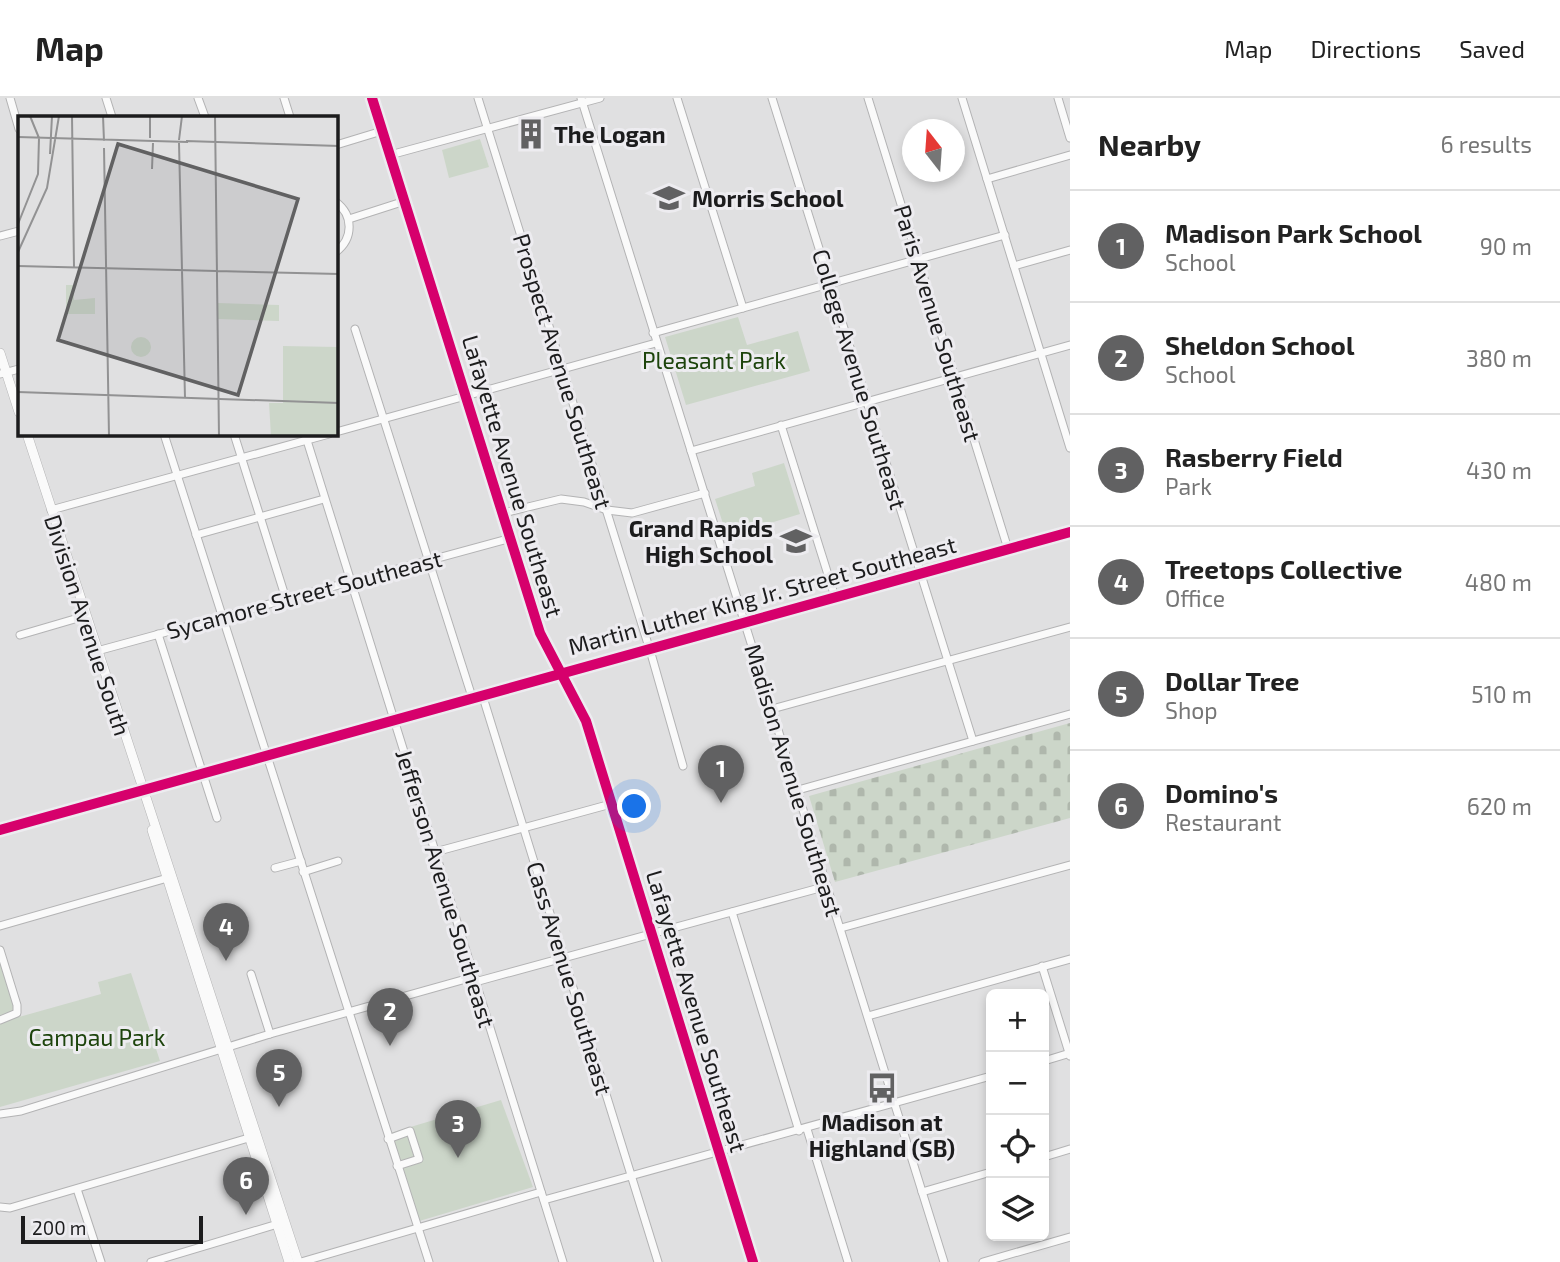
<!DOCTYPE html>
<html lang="en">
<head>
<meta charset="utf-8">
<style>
  :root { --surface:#fff; --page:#f6f6f6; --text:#222; --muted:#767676; --line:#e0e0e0; --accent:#616162 }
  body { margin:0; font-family:"Exo 2",sans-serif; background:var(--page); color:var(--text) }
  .controls { position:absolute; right:21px; bottom:21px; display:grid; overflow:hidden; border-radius:10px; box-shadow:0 4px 10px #0003 }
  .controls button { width:63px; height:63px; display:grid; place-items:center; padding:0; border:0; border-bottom:2px solid var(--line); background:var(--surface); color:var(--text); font:35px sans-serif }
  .compass { position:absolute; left:902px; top:21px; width:63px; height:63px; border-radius:50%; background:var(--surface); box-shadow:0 4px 10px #0003; rotate:343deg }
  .scale { position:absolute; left:21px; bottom:18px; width:182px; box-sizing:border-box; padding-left:7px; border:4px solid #1c1c1d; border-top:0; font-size:19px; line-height:24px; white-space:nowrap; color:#1c1c1d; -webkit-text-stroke:5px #edecf0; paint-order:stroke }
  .you { position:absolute; left:635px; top:709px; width:24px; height:24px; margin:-18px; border:5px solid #fff; border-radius:50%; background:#1a73e8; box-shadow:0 0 0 10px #1a73e833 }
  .badge { display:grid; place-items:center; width:46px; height:46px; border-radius:50%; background:var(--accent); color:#fff; font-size:23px; font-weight:700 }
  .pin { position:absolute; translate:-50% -58px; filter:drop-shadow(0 2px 4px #0008) }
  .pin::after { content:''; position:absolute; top:37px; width:24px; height:21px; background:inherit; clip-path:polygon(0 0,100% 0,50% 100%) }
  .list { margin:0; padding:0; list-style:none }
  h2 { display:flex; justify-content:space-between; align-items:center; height:91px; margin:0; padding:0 28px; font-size:30px }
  h2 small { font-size:23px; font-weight:400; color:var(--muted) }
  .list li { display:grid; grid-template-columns:46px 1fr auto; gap:21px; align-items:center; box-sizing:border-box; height:112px; padding:0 28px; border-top:2px solid var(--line) }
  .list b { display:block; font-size:26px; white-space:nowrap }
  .list p { margin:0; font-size:23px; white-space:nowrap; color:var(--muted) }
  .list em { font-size:23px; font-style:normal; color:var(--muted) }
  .icon { flex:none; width:38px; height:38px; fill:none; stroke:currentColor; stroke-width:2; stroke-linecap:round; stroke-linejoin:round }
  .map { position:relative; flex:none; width:1070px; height:1164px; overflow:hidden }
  header { display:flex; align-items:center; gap:42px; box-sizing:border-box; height:98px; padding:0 35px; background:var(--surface); border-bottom:2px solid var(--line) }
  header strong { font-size:33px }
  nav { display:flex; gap:38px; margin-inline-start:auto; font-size:24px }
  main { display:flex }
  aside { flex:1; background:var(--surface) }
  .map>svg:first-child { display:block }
</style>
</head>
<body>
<header>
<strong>Map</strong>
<nav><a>Map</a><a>Directions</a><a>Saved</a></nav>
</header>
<main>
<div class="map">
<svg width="1070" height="1164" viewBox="0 0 1070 1164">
  <defs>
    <pattern id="cemetery-stones" width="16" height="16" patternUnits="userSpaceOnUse" patternTransform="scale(1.75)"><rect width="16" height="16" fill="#ccd6c9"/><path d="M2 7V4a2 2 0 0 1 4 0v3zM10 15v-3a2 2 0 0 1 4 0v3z" fill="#afb7ac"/></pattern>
  </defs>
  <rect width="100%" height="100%" fill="#e0e0e1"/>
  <path fill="url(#cemetery-stones)" d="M1070,625V720L835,784L809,698Z"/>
  <g fill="#ccd6c9">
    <path d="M480,41L489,69L449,80L442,52Z"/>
    <path d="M738,219L747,247L798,233L810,273L686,307L665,239Z"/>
    <path d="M784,365L800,416L727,438L715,401L755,388L752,375Z"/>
    <path d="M0,864L19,919L101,896L98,884L131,875L160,963L0,1009Z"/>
    <path d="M501,1002L533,1089L416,1124L387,1036Z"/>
  </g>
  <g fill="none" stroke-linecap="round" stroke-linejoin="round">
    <g stroke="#b3b3b4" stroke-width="9">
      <g id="minor">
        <path d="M10,0L19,31"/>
        <path d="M106,0L112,19"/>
        <path d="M198,0L205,19"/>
        <path d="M284,0L290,19"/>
        <path d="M372,0L540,535L586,623L753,1164"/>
        <path d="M478,0L652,559L683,668"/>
        <path d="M581,0L944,1164"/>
        <path d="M677,0L743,210"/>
        <path d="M772,0L973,643"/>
        <path d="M868,0L1008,451"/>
        <path d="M962,0L1070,350"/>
        <path d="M1058,0L1070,40"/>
        <path d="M336,47L382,33"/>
        <path d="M390,57L600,0"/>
        <path d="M987,81L1070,57"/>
        <path d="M336,104C353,117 354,140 336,154"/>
        <path d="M349,121L405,103"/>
        <path d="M0,138L19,133"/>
        <path d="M1014,168L1070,152"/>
        <path d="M355,231L472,599"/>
        <path d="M653,235L1005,137"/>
        <path d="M0,276L19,271"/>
        <path d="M781,327L835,499"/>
        <path d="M336,334L656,245"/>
        <path d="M164,336L429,1164"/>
        <path d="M234,336L286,501"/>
        <path d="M305,336L563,1164"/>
        <path d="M691,353L1070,247"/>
        <path d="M51,412L329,336"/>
        <path d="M503,415L561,401L584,404L607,412L632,415L705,395"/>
        <path d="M196,437L324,401"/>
        <path d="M158,536L217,720"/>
        <path d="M20,537L85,518"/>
        <path d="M97,553L511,440"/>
        <path d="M482,596L658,1164"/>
        <path d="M772,611L1070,529"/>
        <path d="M798,692L1070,616"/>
        <path d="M435,754L611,706"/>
        <path d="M275,770L301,763"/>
        <path d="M303,774L338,763"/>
        <path d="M732,814L799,1033"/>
        <path d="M0,828L171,779"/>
        <path d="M841,830L1070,767"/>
        <path d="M0,852L17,907V915L0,922"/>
        <path d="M1042,868L1070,958"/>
        <path d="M251,876L270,936"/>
        <path d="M475,884L827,788"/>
        <path d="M868,918L1070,861"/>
        <path d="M1044,963L1070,955"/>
        <path d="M0,1016L21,1013L270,936L473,879"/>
        <path d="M807,1031L848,1164"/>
        <path d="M388,1041L410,1033L419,1061L397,1068"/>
        <path d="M1044,1059L1070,1051"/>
        <path d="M77,1091L101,1164"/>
        <path d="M922,1094L991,1074"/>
        <path d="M544,1102L991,978"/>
        <path d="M0,1109L10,1110L252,1039"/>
        <path d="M151,1164L281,1125"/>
        <path d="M301,1164L541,1094"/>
        <path d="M983,1164L1070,1139"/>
      </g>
    </g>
    <g stroke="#b3b3b4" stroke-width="10">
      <g id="major">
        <path d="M0,255L19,314"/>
        <path d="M27,336L298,1164"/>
        <path d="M0,732L1070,434"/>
        <path d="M152,732L289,1164"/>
      </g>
    </g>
    <use href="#minor" stroke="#fafafa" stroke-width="7"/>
    <use href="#major" stroke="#fafafa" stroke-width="9"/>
    <g stroke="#edecf0" stroke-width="15">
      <g id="cycleway">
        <path d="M372,0L540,535L586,623L753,1164"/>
        <path d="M0,732L1070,434"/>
      </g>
    </g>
    <use href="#cycleway" stroke="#d6006c" stroke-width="10"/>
  </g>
  <defs>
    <g id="building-bare" transform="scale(2.415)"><path d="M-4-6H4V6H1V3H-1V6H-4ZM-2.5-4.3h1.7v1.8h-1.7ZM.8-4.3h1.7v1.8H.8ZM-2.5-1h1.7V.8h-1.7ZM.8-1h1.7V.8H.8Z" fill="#616162" stroke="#edecf0" stroke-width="2.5" paint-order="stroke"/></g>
    <g id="school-bare" transform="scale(2.415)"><path d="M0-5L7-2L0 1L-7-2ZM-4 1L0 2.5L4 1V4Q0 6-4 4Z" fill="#616162" stroke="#edecf0" stroke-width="2.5" paint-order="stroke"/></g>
    <g id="bus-bare" transform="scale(2.415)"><path d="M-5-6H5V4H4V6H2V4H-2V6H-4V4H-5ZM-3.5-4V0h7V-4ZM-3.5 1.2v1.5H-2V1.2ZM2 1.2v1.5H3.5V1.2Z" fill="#616162" stroke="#edecf0" stroke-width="2.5" paint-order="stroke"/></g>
  </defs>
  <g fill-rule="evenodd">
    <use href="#building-bare" x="531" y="36"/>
    <use href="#school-bare" x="669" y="100"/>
    <use href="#school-bare" x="796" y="443"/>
    <use href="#bus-bare" x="882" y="990"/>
  </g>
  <g text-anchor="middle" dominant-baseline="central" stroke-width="6" stroke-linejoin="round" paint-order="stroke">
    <g font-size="23" font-weight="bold" fill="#1c1c1d" stroke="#edecf0" text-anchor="start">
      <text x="554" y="36">The Logan</text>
      <text x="692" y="100">Morris School</text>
      <text x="773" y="430" text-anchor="end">Grand Rapids<tspan x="773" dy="26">High School</tspan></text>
      <text x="882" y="1024" text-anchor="middle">Madison at<tspan x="882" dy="26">Highland (SB)</tspan></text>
    </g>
    <g font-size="23" fill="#1c1c1d" stroke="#edecf0">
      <text transform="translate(938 225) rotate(73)">Paris Avenue Southeast</text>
      <text transform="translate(563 273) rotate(73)">Prospect Avenue Southeast</text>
      <text transform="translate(860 281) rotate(73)">College Avenue Southeast</text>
      <text transform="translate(513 378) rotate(73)">Lafayette Avenue Southeast</text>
      <text transform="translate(304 496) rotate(-15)">Sycamore Street Southeast</text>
      <text transform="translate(762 497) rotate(-15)">Martin Luther King Jr. Street Southeast</text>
      <text transform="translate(88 527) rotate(72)">Division Avenue South</text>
      <text transform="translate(794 682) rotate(73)">Madison Avenue Southeast</text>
      <text transform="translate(446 790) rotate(73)">Jefferson Avenue Southeast</text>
      <text transform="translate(570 880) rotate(73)">Cass Avenue Southeast</text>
      <text transform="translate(697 913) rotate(73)">Lafayette Avenue Southeast</text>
    </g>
    <g font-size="23" fill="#1d440c" stroke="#edecf0">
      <text x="714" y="262">Pleasant Park</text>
      <text x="97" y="939">Campau Park</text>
    </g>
  </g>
  <g transform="translate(18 18)">
    <rect width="320" height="320" fill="#e0e0e1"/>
    <path d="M200,187L261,189V205L200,203ZM265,230L320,231V320H253L251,287H265Z" fill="#ccd6c9"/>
    <path d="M48,169H55L56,184L77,182V198H48ZM113 231a10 10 0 1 1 20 0a10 10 0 1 1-20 0Z" fill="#ccd6c9"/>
    <path fill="none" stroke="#929293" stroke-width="2" d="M54,0L56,151M85,0L86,25M197,0L201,320M0,21L170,26M132,22V0M161,24L164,0M168,25L321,30M161,27L167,282M86,32L91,320M32,38L34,0M134,53L135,27M0,108L20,58L21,22L12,0M0,136L29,72L41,0M0,150L321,158M0,276L321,287"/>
    <path fill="#616162" fill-opacity="0.15" stroke="#616162" stroke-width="3.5" d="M100,28L280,83L220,279L40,224Z"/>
    <rect width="320" height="320" fill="none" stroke="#1c1c1d" stroke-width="3.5"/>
  </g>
</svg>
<div class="controls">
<button>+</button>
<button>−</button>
<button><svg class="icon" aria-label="locate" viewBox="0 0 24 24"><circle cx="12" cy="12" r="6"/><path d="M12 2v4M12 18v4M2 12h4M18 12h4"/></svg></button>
<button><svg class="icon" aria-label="layers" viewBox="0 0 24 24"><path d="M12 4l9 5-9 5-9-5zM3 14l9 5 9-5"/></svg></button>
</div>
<svg class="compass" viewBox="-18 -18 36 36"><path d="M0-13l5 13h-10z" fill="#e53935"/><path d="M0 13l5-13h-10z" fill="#767676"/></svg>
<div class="scale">200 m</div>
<div class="you"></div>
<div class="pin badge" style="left:721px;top:705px">1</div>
<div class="pin badge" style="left:390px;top:948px">2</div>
<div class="pin badge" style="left:458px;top:1060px">3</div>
<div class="pin badge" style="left:226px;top:863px">4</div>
<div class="pin badge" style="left:279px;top:1009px">5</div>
<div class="pin badge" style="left:246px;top:1117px">6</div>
</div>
<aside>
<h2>Nearby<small>6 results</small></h2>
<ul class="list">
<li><span class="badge">1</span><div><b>Madison Park School</b><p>School</p></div><em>90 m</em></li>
<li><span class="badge">2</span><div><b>Sheldon School</b><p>School</p></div><em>380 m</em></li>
<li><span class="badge">3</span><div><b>Rasberry Field</b><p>Park</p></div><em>430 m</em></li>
<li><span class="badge">4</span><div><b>Treetops Collective</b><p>Office</p></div><em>480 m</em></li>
<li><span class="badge">5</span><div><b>Dollar Tree</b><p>Shop</p></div><em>510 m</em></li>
<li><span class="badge">6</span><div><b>Domino's</b><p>Restaurant</p></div><em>620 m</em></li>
</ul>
</aside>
</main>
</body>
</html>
